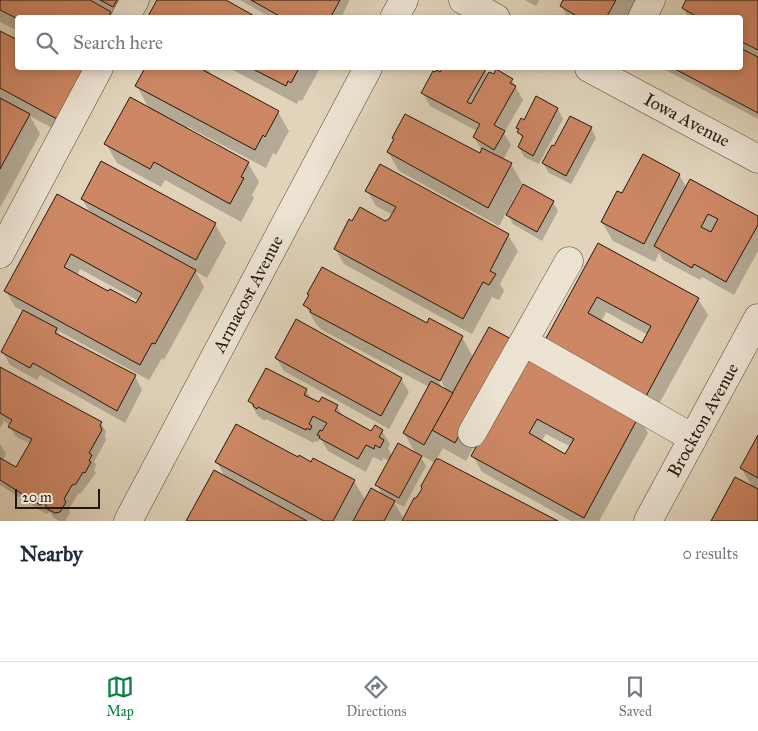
<!DOCTYPE html>
<html lang="en">
<head>
<meta charset="utf-8">
<style>
  :root { --surface:#fff; --page:#f2f2f3; --text:#1f2937; --muted:#747a83; --line:#e0e1e3; --accent:#0b8043 }
  body { margin:0; font-family:"IM FELL Great Primer",serif; background:var(--page); color:var(--text) }
  .scale { position:absolute; left:15px; bottom:12px; width:85px; box-sizing:border-box; padding-left:5px; border:2px solid #21160b; border-top:0; font-size:14px; line-height:18px; white-space:nowrap; color:#21160b; -webkit-text-stroke:4px #ece3d3; paint-order:stroke }
  .list { margin:0; padding:0; list-style:none }
  h2 { display:flex; justify-content:space-between; align-items:center; height:65px; margin:0; padding:0 20px; font-size:21px }
  h2 small { font-size:16px; font-weight:400; color:var(--muted) }
  .icon { flex:none; width:28px; height:28px; fill:none; stroke:currentColor; stroke-width:2; stroke-linecap:round; stroke-linejoin:round }
  .map { position:relative; flex:none; width:758px; height:521px; overflow:hidden }
  .search { position:absolute; background:var(--surface); box-shadow:0 2px 8px #0003; left:15px; right:15px; top:15px; height:55px; display:flex; align-items:center; gap:12px; box-sizing:border-box; padding:0 18px; border-radius:5px; color:var(--muted); font-size:19px }
  .sheet { height:140px; background:var(--surface) }
  nav { display:flex; justify-content:space-around; align-items:center; box-sizing:border-box; height:70px; border-top:1px solid var(--line); background:var(--surface); font-size:14px; color:var(--muted) }
  nav a { display:grid; justify-items:center; gap:2px }
  nav .on { color:var(--accent) }
  .map>svg:first-child { display:block }
</style>
</head>
<body>
<div class="map">
<svg width="758" height="521" viewBox="0 0 758 521">
  <rect width="100%" height="100%" fill="#e1d4bb"/>
  <filter id="stains"><feTurbulence type="fractalNoise" baseFrequency=".004" numOctaves="4"/><feColorMatrix values="0 0 0 0 .2 0 0 0 0 .09 0 0 0 0 .02 0 0 0 .5 -.17"/></filter>
  <radialGradient id="worn" r=".72"><stop offset=".6" stop-color="#630" stop-opacity="0"/><stop offset="1" stop-color="#630" stop-opacity=".3"/></radialGradient>
  <g fill="#0003" fill-rule="evenodd">
    <path d="M0,0H138L128,18H18V31L0,22Z"/>
    <path d="M240,0H349V1L341,18H272Z"/>
    <path d="M525,0H539L536,6Z"/>
    <path d="M565,0H636L627,18H568L561,6Z"/>
    <path d="M688,0H758V119L662,68H740V18H689L683,8Z"/>
    <path d="M0,32L18,68H109L99,79L81,69L94,90L68,137L30,116L40,134L0,208Z"/>
    <path d="M147,68H207L212,76L278,112L289,131L276,155L273,153L266,168L188,127L187,129L248,163L259,182L252,195L254,198L241,222L165,180L161,187L117,163L106,144L149,109L137,86Z"/>
    <path d="M229,68H320L302,101L299,100L297,104Z"/>
    <path d="M444,68H480L485,70L488,76L512,80L523,100L504,133L511,145L503,160L511,164L522,183L499,226L399,171L388,152L395,140L393,138L481,154L482,151L474,137L477,131L430,106L423,93L441,74Z"/>
    <path d="M537,98L558,109L563,119L539,164L524,157L519,147L523,140L517,128L524,122Z"/>
    <path d="M591,128L596,138L571,184L549,173L543,163Z"/>
    <path d="M380,166L508,235L518,251L500,284L504,291L499,300L492,297L472,334L344,264L335,249L390,220L393,215L376,206L367,191Z"/>
    <path d="M679,175L687,188L758,218V251L734,295L702,277L700,280L663,260L659,253L655,262L613,241L602,222L623,195Z"/>
    <path d="M82,199L215,224L226,243L207,278L196,272L204,287L164,360L162,358L149,380L57,330L62,339L135,376L142,390L125,423L40,375L37,380L10,365L3,352L24,312L15,307L6,291L91,214ZM80,269L139,301L137,305L77,276Z"/>
    <path d="M553,202L558,211L542,241L513,224L508,215Z"/>
    <path d="M599,244L698,299L708,315L654,413L554,358ZM606,312L648,335L642,345L601,322Z"/>
    <path d="M308,294L427,325L462,337L473,357L521,359L466,461L443,448L436,461L555,521H188L225,477L217,462L298,458L354,481L366,501L383,496L377,485L390,461L383,458L382,461L373,457L366,472L328,451L320,438L318,442L315,441L314,443L266,419L265,421L257,415L250,401L306,390L312,400L319,404L337,406L343,417L372,432L375,427L382,431L390,444L388,448L392,456L416,454L404,433L429,387L322,330L316,324L305,305L310,297ZM438,375L446,390H443L436,376ZM419,454L435,463L417,499L404,519L393,501L404,507L426,466Z"/>
    <path d="M528,356L639,417L648,433L599,521H571L482,472L473,456ZM546,434L571,447L566,456L541,442Z"/>
    <path d="M276,358L401,379L409,392L389,429L284,371Z"/>
    <path d="M0,368L101,423L106,432L105,435L106,440L94,462L96,465L94,470L96,473L81,493L78,494L69,509L70,513L65,521H59L54,518L50,512L46,514L0,485V444L6,454L3,461L16,469L30,444L15,436L10,426V425L4,421L0,428Z"/>
    <path d="M758,438V521L753,488L741,468Z"/>
  </g>
  <g fill="#cd8764" stroke="#21160b" fill-rule="evenodd">
    <path d="M0,0H90L111,12L108,18H18V19L0,10Z"/>
    <path d="M100,0H117L113,7Z"/>
    <path d="M157,0H226L258,18H147Z"/>
    <path d="M251,0H340L330,18H283Z"/>
    <path d="M563,0H616L606,18H580L560,6Z"/>
    <path d="M686,0H758V50L740,41V18H699L682,8Z"/>
    <path d="M0,31L18,40V68H78L84,70L57,119L0,88Z"/>
    <path d="M740,48L758,57V113L673,68H740Z"/>
    <path d="M145,68H204L203,70L279,111L265,137L263,135L255,150L135,86Z"/>
    <path d="M251,68H299L291,83L288,81L286,86Z"/>
    <path d="M443,68H483L486,69L467,102L471,104L489,72L494,74L496,69L513,79L510,83L516,86L494,125L505,131L494,150L473,137L480,124L421,93L433,71L435,72L437,70L440,72Z"/>
    <path d="M536,96L558,108L533,156L518,147L523,136L517,132L519,129L516,128L521,118L524,120Z"/>
    <path d="M130,97L249,162L241,177L244,178L230,204L154,162L150,169L104,144Z"/>
    <path d="M0,98L30,114L0,169Z"/>
    <path d="M405,114L480,153L482,148L512,163L488,208L387,152L394,139L392,138Z"/>
    <path d="M570,116L592,127L566,176L542,163L552,145L554,146Z"/>
    <path d="M643,154L680,174L644,244L601,222L617,191L622,193Z"/>
    <path d="M101,161L216,223L196,260L81,199Z"/>
    <path d="M380,164L509,234L490,271L496,274L489,285L483,282L463,319L334,249L349,219L352,221L360,207L385,221L389,219L396,207L365,191Z"/>
    <path d="M690,179L758,216V225L726,282L694,264L692,268L654,246ZM708,214L718,219L711,232L701,227Z"/>
    <path d="M523,184L554,201L537,232L506,215Z"/>
    <path d="M57,194L196,270L155,344L152,343L140,365L4,291ZM71,254L142,293L136,303L110,289L108,291L64,267Z"/>
    <path d="M598,243L699,298L645,398L544,342ZM597,297L651,326L642,343L588,313Z"/>
    <path d="M322,267L427,323L429,318L463,336L440,381L310,312L311,310L303,305L309,295L307,294Z"/>
    <path d="M23,310L57,328L55,333L136,375L117,411L33,363L30,368L1,352Z"/>
    <path d="M296,319L402,378L381,416L275,358Z"/>
    <path d="M489,327L511,339L455,443L432,430Z"/>
    <path d="M527,354L639,416L584,518L471,456ZM537,419L574,439L565,454L529,433Z"/>
    <path d="M0,367L102,422L100,425L102,430L89,453L92,455L89,461L91,462L85,473L83,472L76,484L72,485L64,499L66,502L60,512L55,513L47,509L45,502L40,505L0,480V458L16,467L32,439L8,427L12,420L0,413Z"/>
    <path d="M266,368L307,389L304,395L319,402L322,397L338,405L335,411L371,431L375,425L383,430L379,437L384,440L380,448L375,445L374,449L366,445L358,459L319,438L320,436L317,435L320,430L322,431L327,423L313,416L309,424L312,426L310,430L307,428L306,430L258,407L257,409L253,406L254,405L248,401Z"/>
    <path d="M431,381L453,393L424,445L403,433Z"/>
    <path d="M236,424L298,457L299,455L311,462L313,458L355,480L333,521H324L215,462Z"/>
    <path d="M758,435V478L740,468Z"/>
    <path d="M398,443L422,456L399,498L375,485Z"/>
    <path d="M436,459H439L558,521H402L414,498H416L422,489L421,486Z"/>
    <path d="M214,470L307,521H186Z"/>
    <path d="M735,477L758,489V521H711Z"/>
    <path d="M371,488L395,501L384,521H353Z"/>
  </g>
  <g fill="none" stroke-linecap="round" stroke-linejoin="round">
    <g stroke="#514637" stroke-width="29">
      <g id="minor">
        <path d="M463,0L496,18"/>
        <path d="M125,18L135,0"/>
        <path d="M394,18L404,0"/>
        <path d="M642,18L651,0"/>
        <path d="M589,68L758,159"/>
        <path d="M0,254L99,68"/>
        <path d="M524,342L693,438"/>
        <path d="M472,433L569,261"/>
        <path d="M128,521L368,68"/>
        <path d="M648,521L758,318"/>
      </g>
    </g>
    <use href="#minor" stroke="#ece3d3" stroke-width="28"/>
  </g>
  <g text-anchor="middle" dominant-baseline="central" stroke-width="5" stroke-linejoin="round" paint-order="stroke">
    <g font-size="18" fill="#21160b" stroke="#ece3d3">
      <text transform="translate(687 120) rotate(28)">Iowa Avenue</text>
      <text transform="translate(248 294) rotate(-62)">Armacost Avenue</text>
      <text transform="translate(703 420) rotate(-61)">Brockton Avenue</text>
    </g>
  </g>
  <rect width="100%" height="100%" filter="url(#stains)"/>
  <rect width="100%" height="100%" fill="url(#worn)"/>
</svg>
<div class="scale">20 m</div>
<div class="search"><svg class="icon" aria-label="search" viewBox="0 0 24 24"><circle cx="10" cy="10" r="6"/><path d="M15 15l6 6"/></svg>Search here</div>
</div>
<section class="sheet">
<h2>Nearby<small>0 results</small></h2>
<ul class="list">
</ul>
</section>
<nav>
<a class="on"><svg class="icon" aria-label="map" viewBox="0 0 24 24"><path d="M3 6l6-2 6 2 6-2v14l-6 2-6-2-6 2zM9 4v14M15 6v14"/></svg>Map</a>
<a><svg class="icon" aria-label="directions" viewBox="0 0 24 24"><path d="M12 3l9 9-9 9-9-9zM9 14v-3h6M13 9l2 2-2 2"/></svg>Directions</a>
<a><svg class="icon" aria-label="saved" viewBox="0 0 24 24"><path d="M7 4h10v16l-5-4-5 4z"/></svg>Saved</a>
</nav>
</body>
</html>
